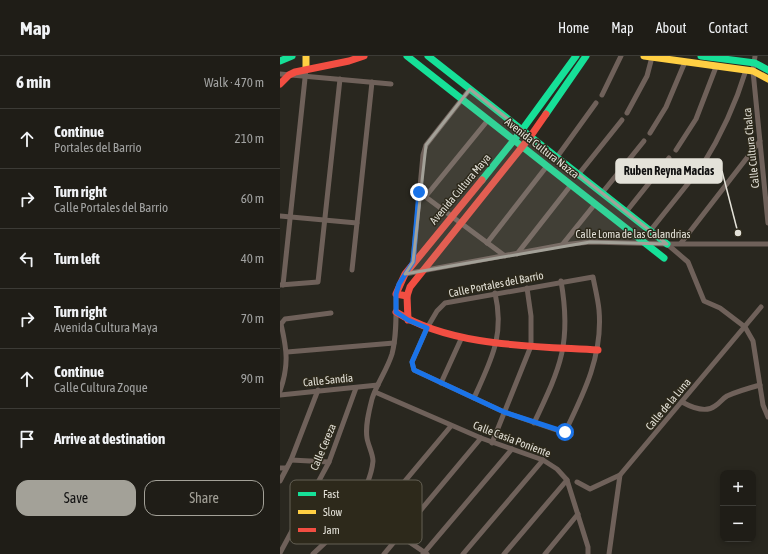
<!DOCTYPE html>
<html lang="en">
<head>
<meta charset="utf-8">
<style>
  :root { --surface:#1f1d17; --page:#2c2a24; --text:#f1f3f6; --muted:#a1a2a1; --line:#3c3b36; --accent:#a3a198 }
  body { margin:0; font-family:"Asap Condensed",sans-serif; background:var(--page); color:var(--text) }
  .controls { position:absolute; right:12px; bottom:12px; display:grid; overflow:hidden; border-radius:8px; box-shadow:0 2px 6px #0003 }
  .controls button { width:36px; height:36px; display:grid; place-items:center; padding:0; border:0; border-bottom:1px solid var(--line); background:var(--surface); color:var(--text); font:20px sans-serif }
  .stop { position:absolute; width:12px; height:12px; margin:-9px; border:3px solid #1a73e8; border-radius:50%; background:#fff }
  .stop.end { background:#1a73e8; border-color:#fff; box-shadow:0 1px 4px #0008 }
  .list { margin:0; padding:0; list-style:none }
  h2 { display:flex; justify-content:space-between; align-items:center; height:52px; margin:0; padding:0 16px; font-size:17px }
  h2 small { font-size:13px; font-weight:400; color:var(--muted) }
  .list li { display:grid; grid-template-columns:26px 1fr auto; gap:12px; align-items:center; box-sizing:border-box; height:60px; padding:0 16px; border-top:1px solid var(--line) }
  .list b { display:block; font-size:15px; white-space:nowrap }
  .list p { margin:0; font-size:13px; white-space:nowrap; color:var(--muted) }
  .list em { font-size:13px; font-style:normal; color:var(--muted) }
  .actions { display:flex; gap:8px; padding:12px 16px }
  .actions a { flex:1; padding:9px 0; border:1px solid var(--accent); border-radius:12px; text-align:center; font-size:14px; color:var(--accent) }
  .actions .main { background:var(--accent); color:#111 }
  .icon { flex:none; width:22px; height:22px; fill:none; stroke:currentColor; stroke-width:2; stroke-linecap:round; stroke-linejoin:round }
  .map { position:relative; flex:none; width:488px; height:498px; overflow:hidden }
  header { display:flex; align-items:center; gap:24px; box-sizing:border-box; height:56px; padding:0 20px; background:var(--surface); border-bottom:1px solid var(--line) }
  header strong { font-size:19px }
  nav { display:flex; gap:22px; margin-inline-start:auto; font-size:14px }
  main { display:flex }
  aside { flex:1; background:var(--surface) }
  .map>svg:first-child { display:block }
</style>
</head>
<body>
<header>
<strong>Map</strong>
<nav><a>Home</a><a>Map</a><a>About</a><a>Contact</a></nav>
</header>
<main>
<aside>
<h2>6 min<small>Walk · 470 m</small></h2>
<ul class="list">
<li><svg class="icon" aria-label="ahead" viewBox="0 0 24 24"><path d="M12 20V5M6 11l6-6 6 6"/></svg><div><b>Continue</b><p>Portales del Barrio</p></div><em>210 m</em></li>
<li><svg class="icon" aria-label="right" viewBox="0 0 24 24"><path d="M7 20v-9h11M14 6l5 5-5 5"/></svg><div><b>Turn right</b><p>Calle Portales del Barrio</p></div><em>60 m</em></li>
<li><svg class="icon" aria-label="left" viewBox="0 0 24 24"><path d="M17 20v-9H6M10 6l-5 5 5 5"/></svg><div><b>Turn left</b></div><em>40 m</em></li>
<li><svg class="icon" aria-label="right" viewBox="0 0 24 24"><path d="M7 20v-9h11M14 6l5 5-5 5"/></svg><div><b>Turn right</b><p>Avenida Cultura Maya</p></div><em>70 m</em></li>
<li><svg class="icon" aria-label="ahead" viewBox="0 0 24 24"><path d="M12 20V5M6 11l6-6 6 6"/></svg><div><b>Continue</b><p>Calle Cultura Zoque</p></div><em>90 m</em></li>
<li><svg class="icon" aria-label="arrive" viewBox="0 0 24 24"><path d="M6 21V4h12l-3 4 3 4H6"/></svg><div><b>Arrive at destination</b></div></li>
</ul>
<div class="actions"><a class="main">Save</a><a>Share</a></div>
</aside>
<div class="map">
<svg width="488" height="498" viewBox="0 0 488 498">
  <rect width="100%" height="100%" fill="#29271f"/>
  <g fill="none" stroke-linecap="round" stroke-linejoin="round">
    <g stroke="#6f615a" stroke-width="5">
      <path d="M475,0L473,15L488,167"/>
      <path d="M0,18L111,28"/>
      <path d="M322,39L341,0"/>
      <path d="M347,57L367,20L372,1"/>
      <path d="M370,77L386,51L405,6"/>
      <path d="M396,94L416,63L436,11"/>
      <path d="M277,101L316,47"/>
      <path d="M422,110C442,78 455,50 466,14"/>
      <path d="M298,119L342,64"/>
      <path d="M139,136L225,200"/>
      <path d="M322,137L364,85"/>
      <path d="M146,140L208,64"/>
      <path d="M346,156L389,102"/>
      <path d="M0,160L77,167"/>
      <path d="M370,175L414,120"/>
      <path d="M207,187L267,110"/>
      <path d="M401,187L480,85"/>
      <path d="M387,188L408,206L424,245L440,252L465,271L473,285L483,349L488,361"/>
      <path d="M282,189L315,148"/>
      <path d="M237,198L291,129"/>
      <path d="M133,206L143,99L146,89L190,33"/>
      <path d="M72,214L92,26"/>
      <path d="M125,218L282,189L310,186L387,188H488"/>
      <path d="M0,229L38,226L60,23"/>
      <path d="M3,229L26,13"/>
      <path d="M7,296L114,287"/>
      <path d="M161,327L182,281"/>
      <path d="M0,335C9,309 7,294 1,268L5,263L51,257"/>
      <path d="M95,336L201,382L263,404L277,413L287,424L308,491V498"/>
      <path d="M0,339L98,329"/>
      <path d="M194,342C211,304 225,280 215,237"/>
      <path d="M402,346C411,351 426,357 435,350C440,347 442,343 447,340C458,335 469,332 480,329"/>
      <path d="M254,367C280,312 292,288 281,225"/>
      <path d="M285,376C304,337 323,299 319,254C318,243 315,232 313,221L165,247L157,255L147,272L132,306L134,314L224,356L291,379"/>
      <path d="M212,387L251,290V260L247,232"/>
      <path d="M11,404L49,406"/>
      <path d="M0,412H6"/>
      <path d="M0,425L11,404L38,334"/>
      <path d="M297,426L310,433L340,419L481,251"/>
      <path d="M75,449L147,498"/>
      <path d="M22,456L48,468L59,469"/>
      <path d="M94,462L171,370"/>
      <path d="M0,497L49,406L76,332"/>
      <path d="M33,498C57,477 90,438 93,405C93,398 88,389 87,382C85,370 89,355 92,343C97,327 107,314 112,298C117,279 116,257 116,238"/>
      <path d="M104,498L201,382"/>
      <path d="M143,498L232,393"/>
      <path d="M183,498L263,404"/>
      <path d="M224,498L287,424"/>
      <path d="M265,498L298,458"/>
      <path d="M329,498L340,419"/>
    </g>
    <g stroke="#16e098" stroke-width="7">
      <path d="M127,0L384,202"/>
      <path d="M148,0L387,188"/>
      <path d="M421,0L475,7L488,14"/>
      <path d="M0,5L12,0"/>
      <path d="M266,58L306,0"/>
      <path d="M202,124L242,74L296,0"/>
    </g>
    <g stroke="#ffcf43" stroke-width="7">
      <path d="M26,0V13"/>
      <path d="M364,0L473,15L488,23"/>
    </g>
    <g stroke="#f24e42" stroke-width="7">
      <path d="M0,28L9,19L15,16L69,5L84,0"/>
      <path d="M127,240L116,238L125,218L202,124"/>
      <path d="M116,256C172,291 253,290 318,294"/>
      <path d="M128,264L127,240L130,231L250,81L266,58"/>
    </g>
  </g>
  <g fill="none" stroke-linecap="round" stroke-linejoin="round">
    <path stroke="#1a73e8" stroke-width="5" d="M139,136L133,206L119,228L116,238V256L128,264L147,272L132,306L134,314L224,356L285,376"/>
  </g>
  <path fill="#a3a198" fill-opacity="0.2" stroke="#a3a198" stroke-width="3" stroke-linejoin="round" d="M190,33L387,188L310,186L125,218L133,206L146,89Z"/>
  <g text-anchor="middle" dominant-baseline="central" stroke-width="3" stroke-linejoin="round" paint-order="stroke">
    <g font-size="11" fill="#e4e2d9" stroke="#2d291b">
      <text transform="translate(262 92) rotate(38)">Avenida Cultura Nazca</text>
      <text transform="translate(471 92) rotate(-96)">Calle Cultura Chalca</text>
      <text transform="translate(180 133) rotate(-50)">Avenida Cultura Maya</text>
      <text x="353" y="178">Calle Loma de las Calandrias</text>
      <text transform="translate(216 228) rotate(-11)">Calle Portales del Barrio</text>
      <text transform="translate(48 324) rotate(-6)">Calle Sandía</text>
      <text transform="translate(388 348) rotate(-50)">Calle de la Luna</text>
      <text transform="translate(232 383) rotate(21)">Calle Casia Poniente</text>
      <text transform="translate(43 391) rotate(-67)">Calle Cereza</text>
    </g>
  </g>
  <rect x="10" y="424" width="132" height="64" rx="6" fill="#2d291b" stroke="#646054" stroke-width="1"/>
  <rect x="18" y="436" width="18" height="4" fill="#16e098"/>
  <rect x="18" y="454" width="18" height="4" fill="#ffcf43"/>
  <rect x="18" y="472" width="18" height="4" fill="#f24e42"/>
  <g font-size="11" fill="#e4e2d9">
    <text x="43" y="442">Fast</text>
    <text x="43" y="460">Slow</text>
    <text x="43" y="478">Jam</text>
  </g>
  <path fill="none" stroke="#e4e2d9" stroke-width="1.5" d="M458 177L442 115"/>
  <circle fill="#e4e2d9" stroke="#2d291b" stroke-width="1.5" cx="458" cy="177" r="4"/>
  <rect fill="#e4e2d9" stroke="#e4e2d9" stroke-width="1.5" x="336" y="103" width="106" height="24" rx="4"/>
  <g font-size="12" text-anchor="middle" font-weight="bold" fill="#111">
    <text x="389" y="119">Ruben Reyna Macias</text>
  </g>
</svg>
<div class="controls">
<button>+</button>
<button>−</button>
</div>
<div class="stop" style="left:285px;top:376px"></div>
<div class="stop end" style="left:139px;top:136px"></div>
</div>
</main>
</body>
</html>
